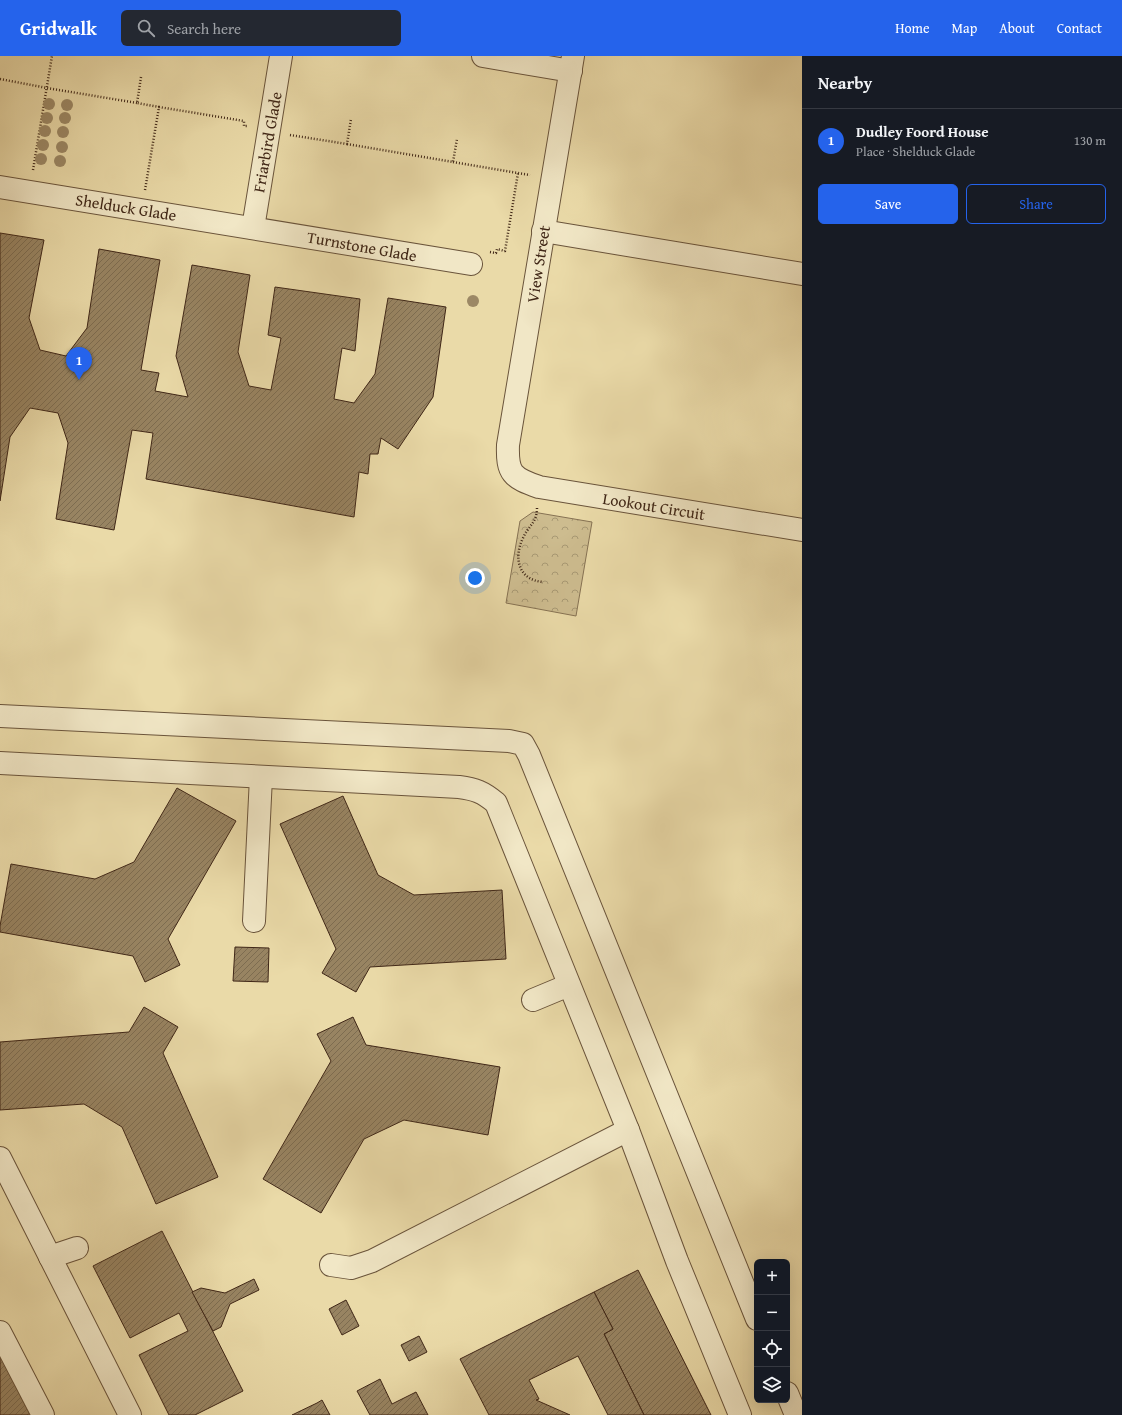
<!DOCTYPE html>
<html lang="en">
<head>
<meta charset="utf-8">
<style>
  :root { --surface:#171b24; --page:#242831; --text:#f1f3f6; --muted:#9ea1a6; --line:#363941; --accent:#2563eb }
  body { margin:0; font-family:"Gentium Book Plus",serif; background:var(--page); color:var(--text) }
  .controls { position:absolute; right:12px; bottom:12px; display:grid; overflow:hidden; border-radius:6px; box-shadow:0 4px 16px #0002 }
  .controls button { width:36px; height:36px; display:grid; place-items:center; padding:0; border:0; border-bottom:1px solid var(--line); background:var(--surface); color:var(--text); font:20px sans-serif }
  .you { position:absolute; left:475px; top:522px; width:14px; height:14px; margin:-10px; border:3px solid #fff; border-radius:50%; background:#1a73e8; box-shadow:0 0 0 6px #1a73e833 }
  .badge { display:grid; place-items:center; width:26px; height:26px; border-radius:50%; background:var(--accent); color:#fff; font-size:13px; font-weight:700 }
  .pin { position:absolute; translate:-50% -33px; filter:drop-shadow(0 1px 2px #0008) }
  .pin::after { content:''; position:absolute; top:21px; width:14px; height:12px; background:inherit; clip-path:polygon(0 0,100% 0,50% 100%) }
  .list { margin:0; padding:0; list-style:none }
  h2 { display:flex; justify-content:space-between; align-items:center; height:52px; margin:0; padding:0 16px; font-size:17px }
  h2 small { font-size:13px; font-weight:400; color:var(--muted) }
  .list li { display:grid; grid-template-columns:26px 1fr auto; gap:12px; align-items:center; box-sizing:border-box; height:64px; padding:0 16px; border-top:1px solid var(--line) }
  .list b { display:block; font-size:15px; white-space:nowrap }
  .list p { margin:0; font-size:13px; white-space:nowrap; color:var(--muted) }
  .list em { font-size:13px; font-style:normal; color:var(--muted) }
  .actions { display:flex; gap:8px; padding:12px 16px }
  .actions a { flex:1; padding:9px 0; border:1px solid var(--accent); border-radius:6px; text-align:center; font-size:14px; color:var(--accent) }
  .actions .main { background:var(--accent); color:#fff }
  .icon { flex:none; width:22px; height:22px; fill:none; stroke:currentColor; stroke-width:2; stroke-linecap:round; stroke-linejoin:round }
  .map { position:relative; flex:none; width:802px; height:1359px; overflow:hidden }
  header { display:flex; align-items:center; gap:24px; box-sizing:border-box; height:56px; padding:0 20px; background:var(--accent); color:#fff }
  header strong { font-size:19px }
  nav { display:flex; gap:22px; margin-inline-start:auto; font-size:14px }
  .search { width:280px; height:36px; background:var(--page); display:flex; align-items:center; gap:10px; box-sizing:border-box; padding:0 14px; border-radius:6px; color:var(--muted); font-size:15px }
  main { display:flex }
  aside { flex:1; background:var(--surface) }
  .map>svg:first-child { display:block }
</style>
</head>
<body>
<header>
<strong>Gridwalk</strong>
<div class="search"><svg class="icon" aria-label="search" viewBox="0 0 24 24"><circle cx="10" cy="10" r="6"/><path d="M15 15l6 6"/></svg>Search here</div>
<nav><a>Home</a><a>Map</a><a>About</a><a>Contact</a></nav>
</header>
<main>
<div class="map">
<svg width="802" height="1359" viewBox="0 0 802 1359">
  <defs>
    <pattern id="forest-crowns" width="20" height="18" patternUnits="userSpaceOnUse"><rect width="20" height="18" fill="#cdbc8f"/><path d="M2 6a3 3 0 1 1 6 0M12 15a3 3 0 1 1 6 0" fill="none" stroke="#a89974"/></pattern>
    <pattern id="building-hatch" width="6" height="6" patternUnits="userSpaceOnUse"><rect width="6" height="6" fill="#988462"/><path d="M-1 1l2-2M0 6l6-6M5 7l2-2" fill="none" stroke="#7d6c50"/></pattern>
  </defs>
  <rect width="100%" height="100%" fill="#eadaa8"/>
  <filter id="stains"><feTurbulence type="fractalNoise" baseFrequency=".005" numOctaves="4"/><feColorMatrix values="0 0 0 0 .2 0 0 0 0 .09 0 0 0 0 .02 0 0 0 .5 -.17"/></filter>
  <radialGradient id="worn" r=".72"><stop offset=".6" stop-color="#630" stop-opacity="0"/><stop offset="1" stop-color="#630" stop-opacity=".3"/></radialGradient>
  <path fill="url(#forest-crowns)" stroke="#867253" d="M533,456L592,466L576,560L506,547L520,465Z"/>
  <g fill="url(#building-hatch)" stroke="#402717">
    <path d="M0,177L44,184L29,262L40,294L66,300L87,272L99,193L160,204L141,314L159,317L155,335L188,341L176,300L192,209L250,219L238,296L249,330L271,334L281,282L268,279L275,231L360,243L355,295L342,292L334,343L354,347L375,318L388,242L446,251L433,341L398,393L381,382L378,398H370L368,418L359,416L354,461L146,423L153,377L132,374L114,474L56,463L68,387L58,357L30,352L10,381L0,445Z"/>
    <path d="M177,732L236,765L168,883L180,909L145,926L133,900L0,876V870L11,808L95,823L134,806Z"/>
    <path d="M343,740L378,819L414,839L502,834L506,903L370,911L356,936L322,917L336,893L280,768Z"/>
    <path d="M235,891L269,892L268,926L233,925Z"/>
    <path d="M144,951L178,971L163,997L218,1121L156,1148L122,1071L84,1048L0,1054V986L129,976Z"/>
    <path d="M353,961L366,989L500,1011L488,1079L404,1064L364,1083L321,1157L263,1123L331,1005L317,978Z"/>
    <path d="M162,1175L243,1335L195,1359H169L139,1299L188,1275L179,1257L130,1282L93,1210Z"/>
    <path d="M638,1214L711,1359H644L604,1278L613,1273L594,1236Z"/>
    <path d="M254,1223L259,1234L230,1248L221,1271L213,1275L192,1236L201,1232L225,1237Z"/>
    <path d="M594,1236L613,1273L604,1278L644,1359H608L578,1300L529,1324L539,1343L536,1344L570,1359H489L460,1303Z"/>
    <path d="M346,1244L359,1270L342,1279L329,1253Z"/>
    <path d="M419,1280L427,1296L409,1305L401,1289Z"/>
    <path d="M0,1284L38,1359H0Z"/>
    <path d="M380,1323L392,1348L416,1336L428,1359H370L357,1335Z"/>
    <path d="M322,1344L330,1359H292L317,1347Z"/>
  </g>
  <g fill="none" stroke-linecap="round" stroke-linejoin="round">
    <g stroke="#6a543b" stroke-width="24">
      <g id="minor">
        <path d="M483,0L571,15"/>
        <path d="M573,0L508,389C507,417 512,422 539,431L802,474"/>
        <path d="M0,131L471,208"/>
        <path d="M253,172L281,0"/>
        <path d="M543,175L802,218"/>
        <path d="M0,660L509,685L523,688L529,699L757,1263"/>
        <path d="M0,707L459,731C475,733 483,736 496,747L628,1074L677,1205L740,1359"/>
        <path d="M254,865L261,721"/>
        <path d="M533,944L569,929"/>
        <path d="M0,1102L130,1359"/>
        <path d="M50,1201L77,1192"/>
        <path d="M331,1209L351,1212L372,1205L628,1074"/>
        <path d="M0,1276L43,1359"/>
        <path d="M787,1337L796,1359"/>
      </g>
    </g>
    <g stroke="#402717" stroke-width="2.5" stroke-dasharray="1 2" stroke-linecap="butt">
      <path d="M141,21L137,47L159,51"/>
      <path d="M0,23L47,32L137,47"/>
      <path d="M290,79L347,88L351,63"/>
      <path d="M347,88L453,106L457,83"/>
      <path d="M453,106L530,119"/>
      <path d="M33,114L52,0"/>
      <path d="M145,134L159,51L244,65V70H248"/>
      <path d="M490,196L496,197L497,193L505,195L518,117"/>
      <path d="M537,452C537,467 528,470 523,482C513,503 519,524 543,526"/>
    </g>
    <use href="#minor" stroke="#f1e7c6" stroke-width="22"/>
  </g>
  <g fill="#9c8865">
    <circle cx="49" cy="48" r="6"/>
    <circle cx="67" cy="49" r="6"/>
    <circle cx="47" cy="62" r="6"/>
    <circle cx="65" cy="62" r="6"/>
    <circle cx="45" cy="75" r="6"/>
    <circle cx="63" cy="76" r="6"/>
    <circle cx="43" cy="89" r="6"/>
    <circle cx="62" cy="91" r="6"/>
    <circle cx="41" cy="103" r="6"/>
    <circle cx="60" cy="105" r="6"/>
    <circle cx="473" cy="245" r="6"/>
  </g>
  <g text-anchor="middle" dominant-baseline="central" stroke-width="3" stroke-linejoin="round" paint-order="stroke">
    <g font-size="16" fill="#402717" stroke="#f1e7c6">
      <text transform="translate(267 86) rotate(-80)">Friarbird Glade</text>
      <text transform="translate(126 151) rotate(9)">Shelduck Glade</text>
      <text transform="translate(362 190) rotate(10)">Turnstone Glade</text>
      <text transform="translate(538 208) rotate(-81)">View Street</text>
      <text transform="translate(654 450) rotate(9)">Lookout Circuit</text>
    </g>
  </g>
  <rect width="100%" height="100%" filter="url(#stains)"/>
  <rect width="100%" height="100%" fill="url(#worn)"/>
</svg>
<div class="controls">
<button>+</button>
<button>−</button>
<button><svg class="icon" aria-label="locate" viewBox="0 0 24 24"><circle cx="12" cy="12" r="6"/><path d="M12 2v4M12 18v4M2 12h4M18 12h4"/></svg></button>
<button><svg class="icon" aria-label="layers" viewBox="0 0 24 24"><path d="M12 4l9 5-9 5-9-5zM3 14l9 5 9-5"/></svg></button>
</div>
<div class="you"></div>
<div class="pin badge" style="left:79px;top:324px">1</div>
</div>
<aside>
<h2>Nearby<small></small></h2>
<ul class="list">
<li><span class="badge">1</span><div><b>Dudley Foord House</b><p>Place · Shelduck Glade</p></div><em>130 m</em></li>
</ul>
<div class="actions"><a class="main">Save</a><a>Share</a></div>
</aside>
</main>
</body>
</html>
